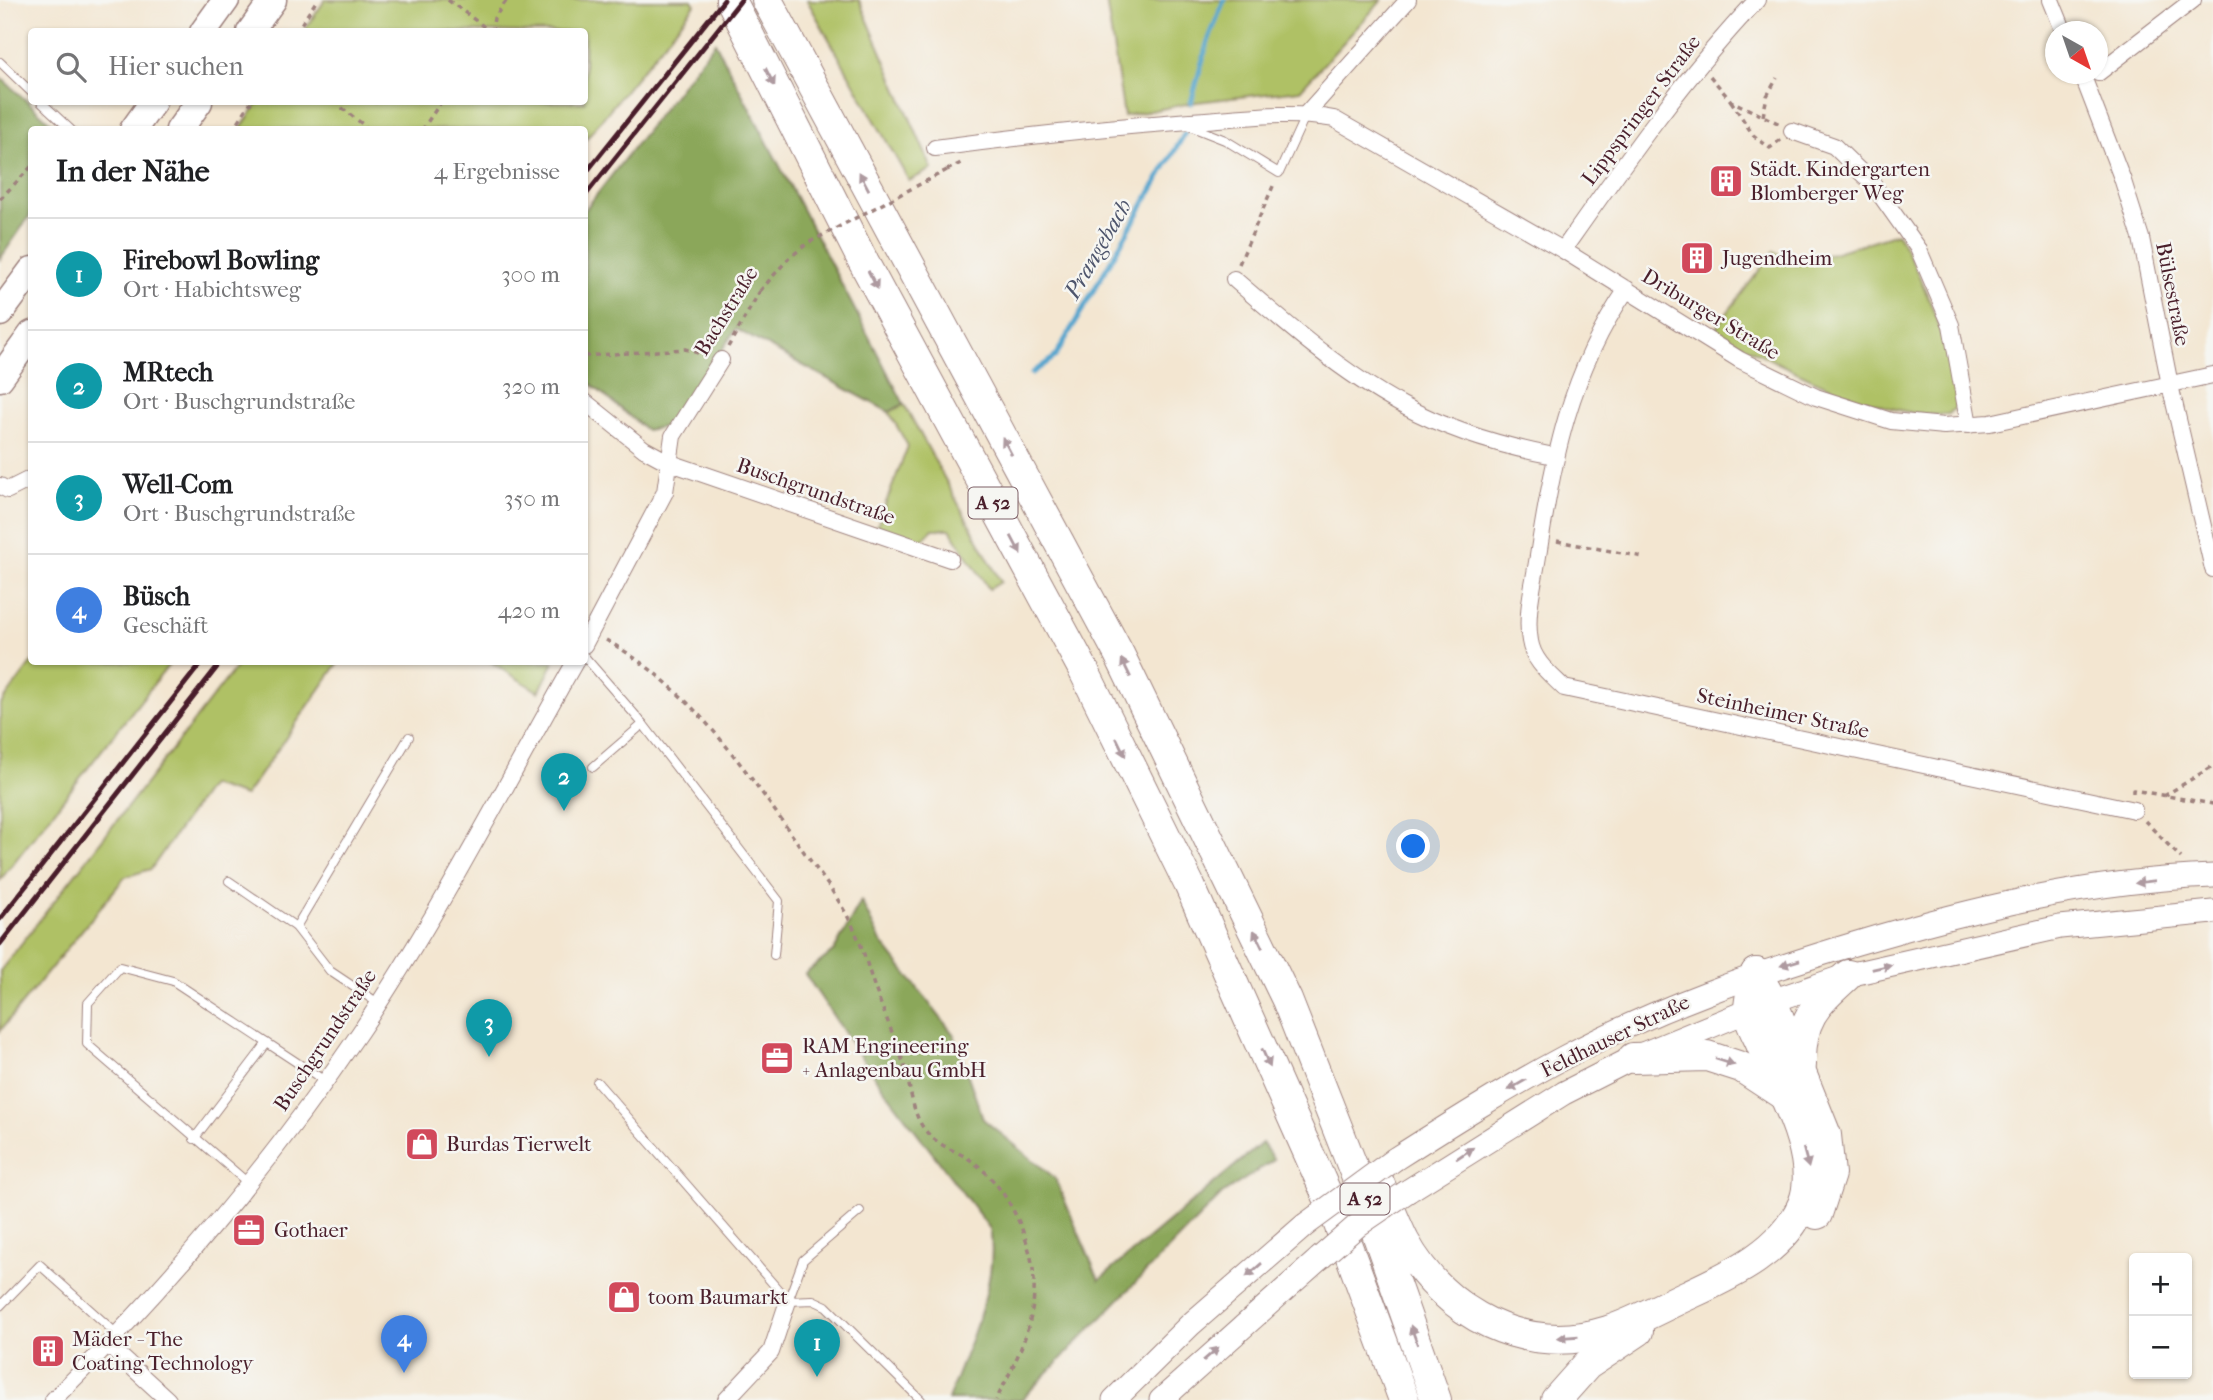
<!DOCTYPE html>
<html lang="de">
<head>
<meta charset="utf-8">
<style>
  :root { --surface:#fff; --page:#f6f6f6; --text:#202124; --muted:#757577; --line:#e0e0e0; --accent:#b45309 }
  body { margin:0; font-family:"IM FELL French Canon",serif; background:var(--page); color:var(--text) }
  .controls { position:absolute; right:21px; bottom:21px; display:grid; overflow:hidden; border-radius:7px; box-shadow:0 2px 5px #0004 }
  .controls button { width:63px; height:63px; display:grid; place-items:center; padding:0; border:0; border-bottom:2px solid var(--line); background:var(--surface); color:var(--text); font:35px sans-serif }
  .compass { position:absolute; left:2045px; top:21px; width:63px; height:63px; border-radius:50%; background:var(--surface); box-shadow:0 2px 5px #0004; rotate:140deg }
  .you { position:absolute; left:1414px; top:847px; width:24px; height:24px; margin:-18px; border:5px solid #fff; border-radius:50%; background:#1a73e8; box-shadow:0 0 0 10px #1a73e833 }
  .badge { display:grid; place-items:center; width:46px; height:46px; border-radius:50%; background:var(--accent); color:#fff; font-size:23px; font-weight:700 }
  .pin { position:absolute; translate:-50% -58px; filter:drop-shadow(0 2px 4px #0008) }
  .pin::after { content:''; position:absolute; top:37px; width:24px; height:21px; background:inherit; clip-path:polygon(0 0,100% 0,50% 100%) }
  .list { margin:0; padding:0; list-style:none }
  h2 { display:flex; justify-content:space-between; align-items:center; height:91px; margin:0; padding:0 28px; font-size:30px }
  h2 small { font-size:23px; font-weight:400; color:var(--muted) }
  .list li { display:grid; grid-template-columns:46px 1fr auto; gap:21px; align-items:center; box-sizing:border-box; height:112px; padding:0 28px; border-top:2px solid var(--line) }
  .list b { display:block; font-size:26px; white-space:nowrap }
  .list p { margin:0; font-size:23px; white-space:nowrap; color:var(--muted) }
  .list em { font-size:23px; font-style:normal; color:var(--muted) }
  .icon { flex:none; width:38px; height:38px; fill:none; stroke:currentColor; stroke-width:2; stroke-linecap:round; stroke-linejoin:round }
  .map { position:relative; flex:none; width:2213px; height:1400px; overflow:hidden }
  .search { position:absolute; background:var(--surface); box-shadow:0 2px 5px #0004; left:28px; top:28px; width:560px; height:77px; display:flex; align-items:center; gap:18px; box-sizing:border-box; padding:0 24px; border-radius:7px; color:var(--muted); font-size:26px }
  .panel { position:absolute; background:var(--surface); box-shadow:0 2px 5px #0004; left:28px; top:126px; width:560px; height:539px; border-radius:7px }
  .map>svg:first-child { display:block }
</style>
</head>
<body>
<div class="map">
<svg width="2213" height="1400" viewBox="0 0 2213 1400">
  <rect width="100%" height="100%" fill="#f6f6f2"/>
  <filter id="ink" filterUnits="userSpaceOnUse"><feTurbulence type="fractalNoise" baseFrequency=".0143" numOctaves="2"/><feDisplacementMap in="SourceGraphic" scale="14" xChannelSelector="R" yChannelSelector="G"/><feConvolveMatrix kernelMatrix="1 2 1 2 8 2 1 2 1" color-interpolation-filters="sRGB"/></filter>
  <filter id="wash" filterUnits="userSpaceOnUse"><feTurbulence type="fractalNoise" baseFrequency=".00686" numOctaves="4" result="noise"/><feDisplacementMap in="SourceGraphic" scale="28" xChannelSelector="R" yChannelSelector="G"/><feGaussianBlur stdDeviation="1.57" result="paint"/><feColorMatrix in="noise" values="0 0 0 0 0 0 0 0 0 0 0 0 0 0 0 0 0 1.4 0 .05"/><feComposite in="paint" operator="in"/></filter>
  <g filter="url(#wash)">
    <rect width="100%" height="100%" fill="#f3e6d1"/>
    <g fill="#afc165" stroke="#7c7048" stroke-width="2">
      <path d="M325,0H692L695,5L585,140L584,130L240,129L259,102H584V32L304,31Z"/>
      <path d="M807,0H859L932,169L909,181Z"/>
      <path d="M1106,0H1382L1300,90L1197,102L1124,116Z"/>
      <path d="M1897,233C1930,291 1946,340 1958,405L1949,414C1888,423 1768,360 1715,329L1774,251L1795,265Z"/>
      <path d="M904,404L1001,582L989,589L950,529H933L920,542L877,526L908,446L889,412Z"/>
      <path d="M32,662H171L0,880V705Z"/>
      <path d="M240,662H339L245,796L210,785L151,869L125,877L0,1031V971Z"/>
      <path d="M491,662H554L539,692Z"/>
    </g>
    <g fill="#8ba75a" stroke="#6a6342" stroke-width="2">
      <path d="M715,42L904,404L889,412L736,329L679,415L664,427L646,430L585,379L584,211Z"/>
      <path d="M0,77L58,129L32,130L31,214L0,259Z"/>
      <path d="M861,901L880,940L954,1035L983,1119L1055,1178L1099,1280L1262,1143L1274,1160L1222,1194L1021,1400H948C966,1348 1000,1284 990,1229L871,1072L805,974L834,951Z"/>
    </g>
    <g fill="none" stroke-linecap="round" stroke-linejoin="round">
      <g stroke="#54a5ce" stroke-width="5">
        <path d="M1191,103L1207,44L1224,0"/>
        <path d="M1032,373L1055,357L1185,133"/>
      </g>
    </g>
  </g>
  <g filter="url(#ink)">
    <g fill="none" stroke-linecap="round" stroke-linejoin="round">
      <g stroke="#9e827e" stroke-width="10">
        <g id="lane">
          <path d="M0,62L32,93"/>
          <path d="M41,102L71,130"/>
          <path d="M1187,125L1225,140L1279,173L1306,114"/>
          <path d="M584,656L643,724L779,901L774,955"/>
          <path d="M593,767L643,724"/>
          <path d="M229,881L296,927"/>
          <path d="M378,1003L330,971L296,927L409,737"/>
          <path d="M597,1082L788,1301"/>
          <path d="M194,1139L267,1043"/>
          <path d="M248,1183L87,1044L88,1003L120,967L173,981L325,1081"/>
          <path d="M788,1301L813,1300L826,1306L921,1400"/>
          <path d="M788,1301L803,1260L860,1211"/>
          <path d="M0,1306L40,1265L118,1335"/>
        </g>
      </g>
      <g stroke="#9e827e" stroke-width="18">
        <g id="street">
          <path d="M2051,0L2064,32"/>
          <path d="M2098,73L2193,0"/>
          <path d="M2082,74L2122,178L2141,238L2170,385L2213,569"/>
          <path d="M1306,114L1408,0"/>
          <path d="M1792,131L1834,146L1872,183L1918,248L1951,325L1969,425"/>
          <path d="M935,148C1025,136 1115,126 1206,120C1248,117 1291,111 1334,119L1563,250L1740,360L1816,397L1891,421L1944,426L1990,423L2213,375"/>
          <path d="M1563,250C1624,163 1684,77 1757,0"/>
          <path d="M1234,279C1286,324 1341,372 1402,405C1450,431 1501,446 1554,456"/>
          <path d="M1627,289C1570,372 1553,458 1538,556C1534,583 1525,614 1530,641C1533,661 1550,674 1564,688L2134,810"/>
          <path d="M584,401L644,449L668,462L950,559"/>
          <path d="M0,486L8,490L32,478"/>
          <path d="M584,645L665,492L673,436L721,360"/>
          <path d="M108,1345L168,1400"/>
          <path d="M53,1400C167,1287 270,1165 360,1032C440,914 505,785 575,662"/>
          <path d="M726,1400L771,1352L788,1301"/>
        </g>
      </g>
      <g stroke="#9e827e" stroke-width="25">
        <g id="secondary">
          <path d="M1395,1159C1450,1124 1505,1089 1563,1058C1656,1008 1754,974 1854,944C1971,909 2091,880 2213,876"/>
          <path d="M1408,1191L1564,1093L1633,1058L1772,1001L1848,975L2060,927L2213,912"/>
          <path d="M1114,1400L1190,1325L1305,1225"/>
          <path d="M1161,1400L1319,1259"/>
        </g>
      </g>
      <g stroke="#9e827e" stroke-width="29">
        <g id="primary">
          <path d="M203,32L226,0"/>
          <path d="M250,32L273,0"/>
          <path d="M133,130L153,102"/>
          <path d="M179,130L199,102"/>
          <path d="M0,313L32,270"/>
          <path d="M0,378L32,334"/>
        </g>
      </g>
      <g stroke="#9e827e" stroke-width="32">
        <g id="highway">
          <path d="M731,0L864,263L1082,667L1189,884L1333,1208L1404,1400"/>
          <path d="M767,0L1119,654L1287,1000L1361,1188L1436,1400"/>
          <path d="M1756,973L1772,1001L1826,1135L1830,1174L1817,1214"/>
          <path d="M1633,1058L1707,1056L1741,1067L1782,1094"/>
          <path d="M1801,1065C1800,1018 1815,1005 1848,975"/>
          <path d="M1377,1178C1386,1199 1394,1221 1404,1241C1444,1315 1526,1357 1608,1331C1636,1322 1663,1306 1690,1294C1733,1274 1783,1251 1803,1204C1822,1157 1779,1087 1761,1044C1757,1034 1748,1020 1749,1010C1749,998 1753,985 1756,973"/>
          <path d="M1556,1400L1587,1365L1638,1331"/>
        </g>
      </g>
      <g stroke="#9e827e" stroke-width="3.5" stroke-dasharray="5 5" stroke-linecap="butt">
        <path d="M448,0L491,32"/>
        <path d="M296,32L317,0"/>
        <path d="M492,32L494,18L507,0"/>
        <path d="M1710,76L1731,101L1780,124"/>
        <path d="M1731,101L1753,135L1770,148L1780,140"/>
        <path d="M342,108L370,130"/>
        <path d="M1763,116L1767,96L1777,78"/>
        <path d="M233,130L251,102"/>
        <path d="M422,130L441,102"/>
        <path d="M947,170L961,163"/>
        <path d="M0,199L32,166"/>
        <path d="M1239,264L1274,184"/>
        <path d="M728,347L760,291"/>
        <path d="M584,356L685,349L707,356"/>
        <path d="M1557,541L1643,557"/>
        <path d="M606,640C690,687 743,766 797,842C818,872 843,902 857,936C865,953 869,973 876,991C885,1016 896,1040 904,1065C911,1086 911,1112 925,1130C936,1144 949,1148 964,1156C997,1175 1019,1214 1029,1250C1045,1306 1021,1352 996,1400"/>
        <path d="M2133,793V790L2213,804"/>
        <path d="M2164,796L2213,766"/>
        <path d="M2145,821L2181,858"/>
      </g>
      <use href="#lane" stroke="#fff" stroke-width="8"/>
      <use href="#street" stroke="#fff" stroke-width="16"/>
      <use href="#secondary" stroke="#fff" stroke-width="23"/>
      <use href="#primary" stroke="#fff" stroke-width="26"/>
      <use href="#highway" stroke="#fff" stroke-width="30"/>
      <g stroke="#4a1f2b" stroke-width="5">
        <path d="M584,175L724,0"/>
        <path d="M584,197L741,0"/>
        <path d="M0,919L202,662"/>
        <path d="M0,944L221,662"/>
      </g>
      <g stroke="#9e827e" stroke-width="25" stroke-linecap="butt">
        <g id="secondary-bridge">
          <path d="M1305,1225L1395,1159"/>
          <path d="M1319,1259L1358,1225L1408,1191"/>
        </g>
      </g>
      <path stroke="#9e827e" stroke-width="3.5" stroke-dasharray="5 5" stroke-linecap="butt" d="M760,291L788,259L808,243L947,170"/>
      <use href="#secondary-bridge" stroke="#fff" stroke-width="23"/>
    </g>
    <defs><path id="oneway-solid" d="M-6-.8H1V-3.2L6.5 0L1 3.2V.8H-6Z" transform="scale(1.75)"/></defs>
    <g fill="#ae9aa0">
      <use href="#oneway-solid" transform="translate(770 77) rotate(63)"/>
      <use href="#oneway-solid" transform="translate(864 181) rotate(-118)"/>
      <use href="#oneway-solid" transform="translate(873 280) rotate(62)"/>
      <use href="#oneway-solid" transform="translate(1007 446) rotate(-118)"/>
      <use href="#oneway-solid" transform="translate(1016 545) rotate(62)"/>
      <use href="#oneway-solid" transform="translate(1126 668) rotate(-116)"/>
      <use href="#oneway-solid" transform="translate(1121 747) rotate(64)"/>
      <use href="#oneway-solid" transform="translate(2145 882) rotate(173)"/>
      <use href="#oneway-solid" transform="translate(1258 939) rotate(-116)"/>
      <use href="#oneway-solid" transform="translate(1790 963) rotate(163)"/>
      <use href="#oneway-solid" transform="translate(1882 967) rotate(-13)"/>
      <use href="#oneway-solid" transform="translate(1266 1058) rotate(66)"/>
      <use href="#oneway-solid" transform="translate(1725 1062) rotate(18)"/>
      <use href="#oneway-solid" transform="translate(1517 1085) rotate(150)"/>
      <use href="#oneway-solid" transform="translate(1465 1153) rotate(-34)"/>
      <use href="#oneway-solid" transform="translate(1806 1158) rotate(75)"/>
      <use href="#oneway-solid" transform="translate(1254 1270) rotate(139)"/>
      <use href="#oneway-solid" transform="translate(1414 1335) rotate(-110)"/>
      <use href="#oneway-solid" transform="translate(1568 1337) rotate(176)"/>
      <use href="#oneway-solid" transform="translate(1211 1354) rotate(-41)"/>
    </g>
  </g>
  <defs>
    <g id="building-square" transform="scale(1.75)"><rect x="-9" y="-9" width="18" height="18" rx="4" fill="#d1495b" stroke="#f6f6f2"/><path d="M-4-6H4V6H1V3H-1V6H-4ZM-2.5-4.3h1.7v1.8h-1.7ZM.8-4.3h1.7v1.8H.8ZM-2.5-1h1.7V.8h-1.7ZM.8-1h1.7V.8H.8Z" fill="#fff"/></g>
    <g id="office-square" transform="scale(1.75)"><rect x="-9" y="-9" width="18" height="18" rx="4" fill="#d1495b" stroke="#f6f6f2"/><path d="M-6-3h4V-5.5h4V-3h4V5H-6ZM-1-4.5V-3h2v-1.5ZM-6 0V1H6V0Z" fill="#fff"/></g>
    <g id="shop-square" transform="scale(1.75)"><rect x="-9" y="-9" width="18" height="18" rx="4" fill="#d1495b" stroke="#f6f6f2"/><path d="M-5-2.5h2.3a2.7 3.5 0 0 1 5.4 0H5L5.5 6h-11ZM-1.5-2.5h3a1.5 2.3 0 0 0-3 0Z" fill="#fff"/></g>
  </defs>
  <g fill-rule="evenodd">
    <use href="#building-square" x="1726" y="181"/>
    <use href="#building-square" x="1697" y="258"/>
    <use href="#office-square" x="777" y="1058"/>
    <use href="#shop-square" x="422" y="1144"/>
    <use href="#office-square" x="249" y="1230"/>
    <use href="#shop-square" x="624" y="1297"/>
    <use href="#building-square" x="48" y="1351"/>
  </g>
  <g text-anchor="middle" dominant-baseline="central" stroke-width="5" stroke-linejoin="round" paint-order="stroke">
    <g fill="#f6f6f2" stroke="#7e6067" stroke-width="2">
      <rect x="968.5" y="487.5" width="49" height="31" rx="5"/>
      <rect x="1340.5" y="1183.5" width="49" height="31" rx="5"/>
    </g>
    <g font-size="19" font-weight="bold" fill="#4a1f2b">
      <text x="993" y="503">A 52</text>
      <text x="1365" y="1199">A 52</text>
    </g>
    <g font-size="21" fill="#4a1f2b" stroke="#f6f6f2">
      <text transform="translate(1641 110) rotate(-53)">Lippspringer Straße</text>
      <text transform="translate(2173 294) rotate(79)">Bülsestraße</text>
      <text transform="translate(726 311) rotate(-58)">Bachstraße</text>
      <text transform="translate(1711 314) rotate(31)">Driburger Straße</text>
      <text transform="translate(816 491) rotate(19)">Buschgrundstraße</text>
      <text transform="translate(1783 713) rotate(12)">Steinheimer Straße</text>
      <text transform="translate(1615 1036) rotate(-26)">Feldhauser Straße</text>
      <text transform="translate(325 1040) rotate(-56)">Buschgrundstraße</text>
    </g>
    <g font-size="21" fill="#4a1f2b" stroke="#f6f6f2" text-anchor="start">
      <text x="1750" y="169">Städt. Kindergarten<tspan x="1750" dy="24">Blomberger Weg</tspan></text>
      <text x="1722" y="258">Jugendheim</text>
      <text x="802" y="1046">RAM Engineering<tspan x="802" dy="24">+ Anlagenbau GmbH</tspan></text>
      <text x="446" y="1144">Burdas Tierwelt</text>
      <text x="274" y="1230">Gothaer</text>
      <text x="648" y="1297">toom Baumarkt</text>
      <text x="72" y="1339">Mäder - The<tspan x="72" dy="24">Coating Technology</tspan></text>
    </g>
    <g font-size="23" font-style="italic" fill="#4e556c" stroke="#f6f6f2">
      <text transform="translate(1098 249) rotate(-60)">Prangebach</text>
    </g>
  </g>
</svg>
<div class="controls">
<button>+</button>
<button>−</button>
</div>
<svg class="compass" viewBox="-18 -18 36 36"><path d="M0-13l5 13h-10z" fill="#e53935"/><path d="M0 13l5-13h-10z" fill="#757577"/></svg>
<div class="you"></div>
<div class="pin badge" style="left:817px;top:1377px;background:#0f9aa8">1</div>
<div class="pin badge" style="left:564px;top:811px;background:#0f9aa8">2</div>
<div class="pin badge" style="left:489px;top:1057px;background:#0f9aa8">3</div>
<div class="pin badge" style="left:404px;top:1373px;background:#3f7fe0">4</div>
<div class="search"><svg class="icon" aria-label="search" viewBox="0 0 24 24"><circle cx="10" cy="10" r="6"/><path d="M15 15l6 6"/></svg>Hier suchen</div>
<section class="panel">
<h2>In der Nähe<small>4 Ergebnisse</small></h2>
<ul class="list">
<li><span class="badge" style="background:#0f9aa8">1</span><div><b>Firebowl Bowling</b><p>Ort · Habichtsweg</p></div><em>300 m</em></li>
<li><span class="badge" style="background:#0f9aa8">2</span><div><b>MRtech</b><p>Ort · Buschgrundstraße</p></div><em>320 m</em></li>
<li><span class="badge" style="background:#0f9aa8">3</span><div><b>Well-Com</b><p>Ort · Buschgrundstraße</p></div><em>350 m</em></li>
<li><span class="badge" style="background:#3f7fe0">4</span><div><b>Büsch</b><p>Geschäft</p></div><em>420 m</em></li>
</ul>
</section>
</div>
</body>
</html>
